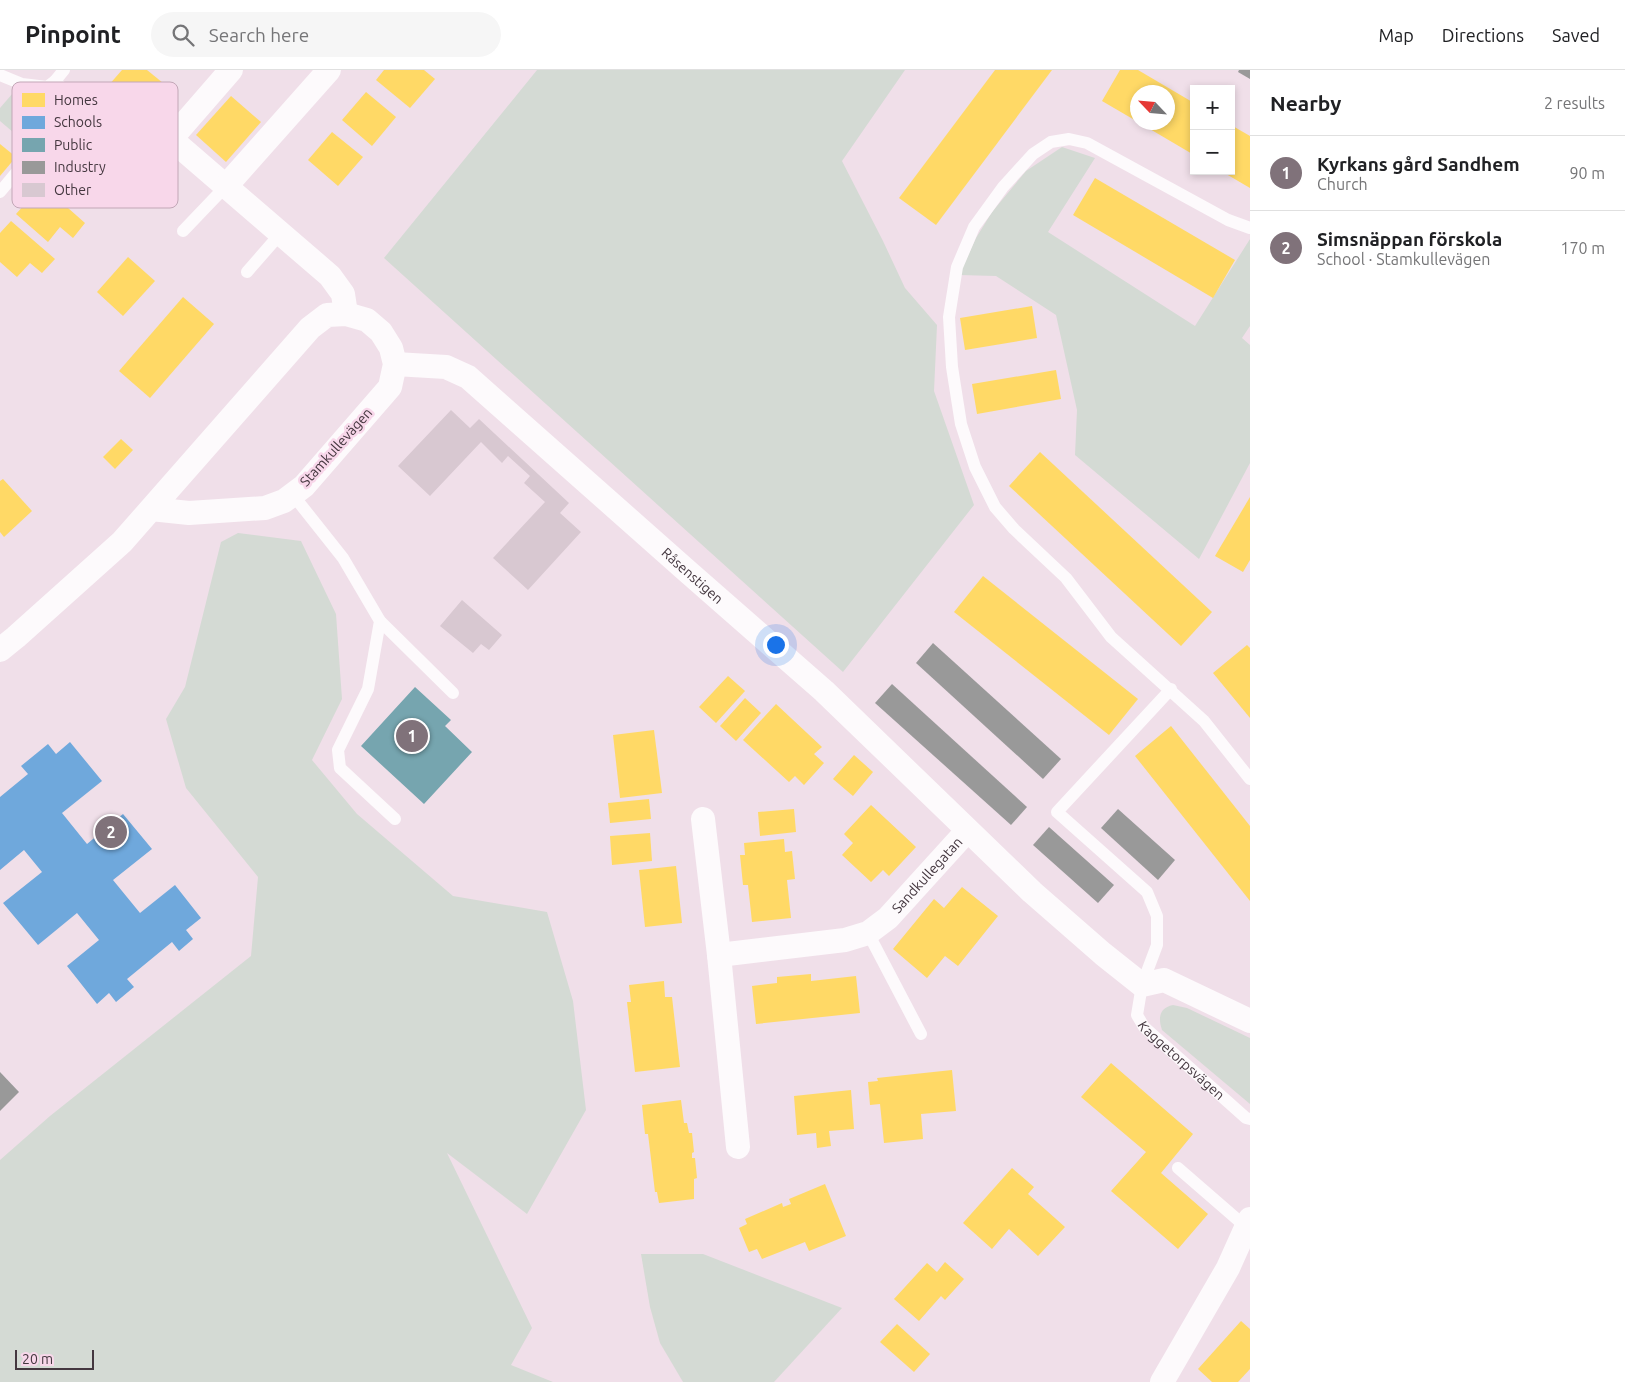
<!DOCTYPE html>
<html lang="en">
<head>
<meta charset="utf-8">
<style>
  :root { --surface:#fff; --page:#f6f6f6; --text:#202124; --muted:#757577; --line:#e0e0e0; --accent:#80727a }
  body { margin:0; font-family:Ubuntu,sans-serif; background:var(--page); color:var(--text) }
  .controls { position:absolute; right:15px; top:15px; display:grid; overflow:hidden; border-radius:0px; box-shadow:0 2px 8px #0003 }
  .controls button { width:45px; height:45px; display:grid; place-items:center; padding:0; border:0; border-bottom:1px solid var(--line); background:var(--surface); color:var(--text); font:25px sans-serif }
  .compass { position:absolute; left:1130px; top:15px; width:45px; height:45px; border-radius:50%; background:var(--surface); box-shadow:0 2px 8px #0003; rotate:296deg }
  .scale { position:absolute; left:15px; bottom:12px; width:79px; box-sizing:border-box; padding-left:5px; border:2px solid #44373f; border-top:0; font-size:14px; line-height:18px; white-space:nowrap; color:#44373f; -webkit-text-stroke:4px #f8d7ea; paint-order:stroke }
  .you { position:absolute; left:775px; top:574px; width:18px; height:18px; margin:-12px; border:4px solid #fff; border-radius:50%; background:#1a73e8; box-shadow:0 0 0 8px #1a73e833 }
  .badge { display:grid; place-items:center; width:32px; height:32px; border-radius:50%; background:var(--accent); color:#fff; font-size:16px; font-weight:700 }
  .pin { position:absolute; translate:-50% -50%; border:2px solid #fff; box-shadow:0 1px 5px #0006 }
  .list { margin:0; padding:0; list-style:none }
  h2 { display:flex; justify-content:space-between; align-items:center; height:65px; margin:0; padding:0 20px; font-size:21px }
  h2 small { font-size:16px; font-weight:400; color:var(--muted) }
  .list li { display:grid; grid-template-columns:32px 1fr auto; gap:15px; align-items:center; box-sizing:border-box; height:75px; padding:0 20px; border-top:1px solid var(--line) }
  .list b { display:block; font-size:19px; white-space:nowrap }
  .list p { margin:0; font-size:16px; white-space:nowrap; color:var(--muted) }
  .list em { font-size:16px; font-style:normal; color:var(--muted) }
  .icon { flex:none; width:28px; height:28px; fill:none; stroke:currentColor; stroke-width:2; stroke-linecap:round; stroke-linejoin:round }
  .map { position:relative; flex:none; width:1250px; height:1312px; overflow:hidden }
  header { display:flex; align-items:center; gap:30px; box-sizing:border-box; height:70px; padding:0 25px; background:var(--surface); border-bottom:1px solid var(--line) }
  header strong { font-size:24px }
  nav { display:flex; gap:28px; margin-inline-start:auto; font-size:18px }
  .search { width:350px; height:45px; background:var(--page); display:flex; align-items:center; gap:12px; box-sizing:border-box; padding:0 18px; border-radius:28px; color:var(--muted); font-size:19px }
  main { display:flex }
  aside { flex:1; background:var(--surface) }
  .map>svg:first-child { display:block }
</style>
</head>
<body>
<header>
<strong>Pinpoint</strong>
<div class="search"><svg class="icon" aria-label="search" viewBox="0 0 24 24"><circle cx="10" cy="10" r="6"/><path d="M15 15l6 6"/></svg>Search here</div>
<nav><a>Map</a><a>Directions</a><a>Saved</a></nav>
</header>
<main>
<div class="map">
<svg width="1250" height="1312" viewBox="0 0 1250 1312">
  <rect width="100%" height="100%" fill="#f0dfe9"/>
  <g fill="#d4dad4">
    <path d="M537,0H905L842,91L883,171L905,218L937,255L934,321L974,435L843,602L384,188Z"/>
    <path d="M13,23L38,28L55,42L27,74L0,51V38Z"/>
    <path d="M1062,77L1095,88L1048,162L1195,256L1250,169V256L1242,268L1250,275V393L1199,489L1075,385L1077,340L1056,245L996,206L959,205L976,168L992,142L1026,101Z"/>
    <path d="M238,463L301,471L336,544L342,629L312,690L357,744L453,826L547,842L573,931L586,1040L527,1144L447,1083L532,1258L511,1295L553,1312H0V1090L50,1046L251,886L258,807L186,718L166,649L185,617L221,472Z"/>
    <path d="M1173,935L1187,938L1250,968V1034L1162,960C1158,948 1159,938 1173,935Z"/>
    <path d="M641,1184H703L842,1238L774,1312H683L660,1273L650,1237Z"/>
  </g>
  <g fill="#ffd966">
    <path d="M122,0H147L163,13L138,42L108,16Z"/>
    <path d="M384,0H424L435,9L410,38L376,10Z"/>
    <path d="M995,0H1052L936,155L899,128Z"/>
    <path d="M1120,0H1138L1194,33V85L1138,52H1168V22H1138V52L1102,31Z"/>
    <path d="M366,22L396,47L372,76L342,50Z"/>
    <path d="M231,26L261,52L226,92L196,65Z"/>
    <path d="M1231,55L1250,66V118L1221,101H1231Z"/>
    <path d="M332,62L363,87L338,116L308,90Z"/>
    <path d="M0,74L16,87L0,106Z"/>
    <path d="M1095,108L1235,190L1213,228L1073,145Z"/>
    <path d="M42,115L85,153L73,168L60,157L48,172L16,144Z"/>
    <path d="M11,151L55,189L42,203L30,193L17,207L0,192V163Z"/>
    <path d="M128,187L155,211L123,246L97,222Z"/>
    <path d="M183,227L214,254L150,328L119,301Z"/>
    <path d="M1032,236L1037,268L965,280L960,248Z"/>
    <path d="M1056,300L1061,329L977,344L972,314Z"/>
    <path d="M121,369L133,380L115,399L103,387Z"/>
    <path d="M1040,382L1212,542L1181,576L1009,416Z"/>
    <path d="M3,409L32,441L4,467L0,462V411Z"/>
    <path d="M1250,427V490L1243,502L1215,486Z"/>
    <path d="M983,506L1138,629L1109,665L954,542Z"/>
    <path d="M1247,575L1250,578V648L1213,603Z"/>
    <path d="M728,606L745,621L716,653L699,637Z"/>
    <path d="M745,628L761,643L736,671L720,656Z"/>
    <path d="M776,634L822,677L814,684L824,693L804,715L795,706L789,712L743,670Z"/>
    <path d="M1171,656L1250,756V831L1135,686Z"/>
    <path d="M654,660L662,723L620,728L613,665Z"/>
    <path d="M854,685L873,702L853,726L833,709Z"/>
    <path d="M649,729L651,749L610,753L608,733Z"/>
    <path d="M871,735L916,777L889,806L883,800L871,812L842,785L853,773L844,764Z"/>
    <path d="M794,739L796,762L760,766L758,742Z"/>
    <path d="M650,763L652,791L612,795L610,766Z"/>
    <path d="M784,769L785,782L792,781L795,809L787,810L791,848L752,852L748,815H743L740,785H745L744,773Z"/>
    <path d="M676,796L682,853L645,857L639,800Z"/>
    <path d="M962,817L998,846L958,896L945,886L927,908L893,879L934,829L944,838Z"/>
    <path d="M811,904V911L856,906L860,943L756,954L752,916L777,913V907Z"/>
    <path d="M664,911L665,927H672L680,997L635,1002L627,932H631L629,915Z"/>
    <path d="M1111,993L1193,1064L1161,1103L1208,1144L1178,1179L1111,1121L1146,1082L1081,1027Z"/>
    <path d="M952,1000L956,1041L921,1044L923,1069L884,1073L880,1034L870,1035L868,1012L878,1011L877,1008Z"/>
    <path d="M851,1020L854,1059L829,1061L831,1076L817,1078L816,1063L797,1065L794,1026Z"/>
    <path d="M681,1030L684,1053H687L689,1063H692L694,1082L692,1083V1088H695L697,1108L694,1109V1129L659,1133L657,1122H655L648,1064H645L642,1035Z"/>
    <path d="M1012,1098L1034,1117L1028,1124L1065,1157L1038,1186L1009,1159L992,1179L963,1153Z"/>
    <path d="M825,1114L846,1166L809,1181L805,1172L762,1189L757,1179L749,1182L739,1158L747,1154L745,1149L782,1133L783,1137L791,1134L789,1129Z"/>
    <path d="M945,1192L964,1209L945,1230L941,1226L919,1251L894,1229L927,1193L937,1202Z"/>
    <path d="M1241,1251L1250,1259V1299L1238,1312H1212L1198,1299Z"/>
    <path d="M897,1254L930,1284L914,1302L880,1272Z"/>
  </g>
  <path fill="#6fa8dc" d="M70,672L102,711L62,743L87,774L123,744L152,779L113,810L140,843L175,815L201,848L186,860L193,869L179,881L172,872L127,909L134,917L116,932L109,923L97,934L67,896L99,870L77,843L38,875L3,833L42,802L24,780L0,800V727L28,704L21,696L48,674L56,684Z"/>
  <path fill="#76a5af" d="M415,617L451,650L445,656L472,682L424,734L361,676Z"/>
  <g fill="#999">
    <path d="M1239,0H1250V9L1238,2Z"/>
    <path d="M933,573L1061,689L1043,709L916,593Z"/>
    <path d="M892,614L1027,737L1011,755L875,633Z"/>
    <path d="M1118,739L1175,790L1158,810L1101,758Z"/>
    <path d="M1049,757L1114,815L1098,833L1033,775Z"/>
    <path d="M0,1002L19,1022L0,1041Z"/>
  </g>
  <g fill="#d8c8d1">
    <path d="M451,340L470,358L479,349L569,433L560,443L581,462L528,520L493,488L545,432L524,413L530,406L508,386L502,393L481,372L430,426L398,396Z"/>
    <path d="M462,530L502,565L489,580L481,574L473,583L440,556Z"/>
  </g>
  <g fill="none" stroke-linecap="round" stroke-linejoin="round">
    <g stroke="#fdfafc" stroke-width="12">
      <path d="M0,5L22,14L47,17L55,11"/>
      <path d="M76,31L90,28L99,30L150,73L161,77L171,69"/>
      <path d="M0,122L76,31L55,11L64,0"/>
      <path d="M1250,158L1228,150L1087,73L1069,69L1051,72L1033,84L1003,117L974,157L957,197L949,247L952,297L961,354L975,397L995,437L1014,459L1066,508L1111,567L1204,651L1250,709"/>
      <path d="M183,161L226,116"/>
      <path d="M247,202L281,163"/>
      <path d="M293,425L343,488L380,551L368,619L338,680L340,698L395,749"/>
      <path d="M380,551L453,623"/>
      <path id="s1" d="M1171,619L1057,742L1147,822L1157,846V875L1142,915L1137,945L1144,957L1246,1048L1250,1049"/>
      <path d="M868,863L921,964"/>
      <path d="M1178,1098L1246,1157"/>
    </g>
    <g stroke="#fdfafc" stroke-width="24">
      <path d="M231,0L171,69L330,206L343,224L346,244"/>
      <path d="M226,116L329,0"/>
      <path id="s2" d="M395,294L446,297L468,307L687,501L824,621L1032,822L1103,884L1142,915L1164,910L1250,951"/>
      <path d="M0,580L16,567L122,472L310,258L327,245L346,244L367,250L381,262L391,278L395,294L390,317L304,416L284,431L265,438L189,443L151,439"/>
      <path d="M703,749L719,885L738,1077"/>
      <path id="s3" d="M719,885L845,870L868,863L888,848L967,761"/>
      <path d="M1162,1312L1228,1198L1250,1149"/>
    </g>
  </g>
  <g text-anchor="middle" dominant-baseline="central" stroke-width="5" stroke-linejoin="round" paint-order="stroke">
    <g font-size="14" fill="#44373f" stroke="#f8d7ea">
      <text transform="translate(336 377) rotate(-48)">Stamkullevägen</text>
      <text stroke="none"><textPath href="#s2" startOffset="375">Råsenstigen</textPath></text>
      <text stroke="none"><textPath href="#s3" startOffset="234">Sandkullegatan</textPath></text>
      <text stroke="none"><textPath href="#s1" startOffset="480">Kaggetorpsvägen</textPath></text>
    </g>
  </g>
  <rect x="12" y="12" width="166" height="126" rx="8" fill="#f8d7ea" stroke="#c2a7b7" stroke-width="1"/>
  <rect x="22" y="23" width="23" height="14" fill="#ffd966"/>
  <rect x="22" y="46" width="23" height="13" fill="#6fa8dc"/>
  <rect x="22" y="68" width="23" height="14" fill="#76a5af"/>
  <rect x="22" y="91" width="23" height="13" fill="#999"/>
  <rect x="22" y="113" width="23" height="14" fill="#d8c8d1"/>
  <g font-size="14" fill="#44373f">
    <text x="54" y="35">Homes</text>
    <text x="54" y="57">Schools</text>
    <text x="54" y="80">Public</text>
    <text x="54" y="102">Industry</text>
    <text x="54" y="125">Other</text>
  </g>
</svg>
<div class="controls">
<button>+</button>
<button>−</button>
</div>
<svg class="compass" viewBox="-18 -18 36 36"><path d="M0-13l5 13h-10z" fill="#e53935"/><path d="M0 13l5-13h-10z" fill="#757577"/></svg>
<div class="scale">20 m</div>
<div class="you"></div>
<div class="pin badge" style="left:412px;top:666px">1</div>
<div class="pin badge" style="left:111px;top:762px">2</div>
</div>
<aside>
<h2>Nearby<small>2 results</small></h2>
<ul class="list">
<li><span class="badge">1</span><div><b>Kyrkans gård Sandhem</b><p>Church</p></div><em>90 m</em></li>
<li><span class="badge">2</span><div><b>Simsnäppan förskola</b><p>School · Stamkullevägen</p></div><em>170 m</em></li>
</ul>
</aside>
</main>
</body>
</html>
